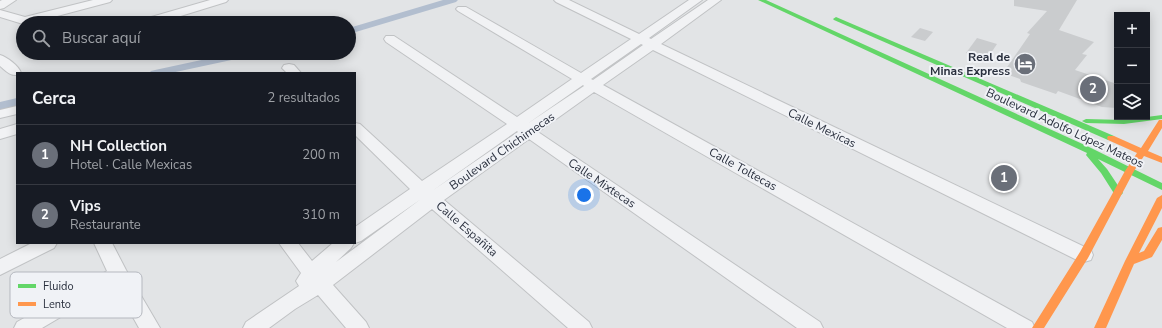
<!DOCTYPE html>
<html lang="es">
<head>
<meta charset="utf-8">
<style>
  :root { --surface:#171b24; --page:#20242c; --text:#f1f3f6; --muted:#9ea1a6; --line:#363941; --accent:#6a6f79 }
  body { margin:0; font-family:"Nunito Sans",sans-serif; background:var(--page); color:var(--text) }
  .controls { position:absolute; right:12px; top:12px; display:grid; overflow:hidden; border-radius:0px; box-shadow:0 2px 10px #0003 }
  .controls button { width:36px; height:36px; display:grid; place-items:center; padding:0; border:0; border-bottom:1px solid var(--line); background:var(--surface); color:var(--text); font:20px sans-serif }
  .you { position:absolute; left:584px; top:195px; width:14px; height:14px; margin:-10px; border:3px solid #fff; border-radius:50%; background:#1a73e8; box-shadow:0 0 0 6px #1a73e833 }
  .badge { display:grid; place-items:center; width:26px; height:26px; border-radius:50%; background:var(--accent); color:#fff; font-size:13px; font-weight:700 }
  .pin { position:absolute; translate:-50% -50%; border:2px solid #fff; box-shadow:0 1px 4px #0006 }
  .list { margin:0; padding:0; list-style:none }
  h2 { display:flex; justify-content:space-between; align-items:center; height:52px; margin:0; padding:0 16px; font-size:17px }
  h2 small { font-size:13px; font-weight:400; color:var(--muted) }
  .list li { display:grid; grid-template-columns:26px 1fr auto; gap:12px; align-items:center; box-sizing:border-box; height:60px; padding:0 16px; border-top:1px solid var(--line) }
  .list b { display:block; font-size:15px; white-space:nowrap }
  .list p { margin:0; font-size:13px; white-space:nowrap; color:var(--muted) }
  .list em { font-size:13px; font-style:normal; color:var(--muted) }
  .icon { flex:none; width:22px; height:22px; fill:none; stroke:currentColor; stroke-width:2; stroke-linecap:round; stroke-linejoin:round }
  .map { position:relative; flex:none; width:1162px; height:328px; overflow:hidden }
  .search { position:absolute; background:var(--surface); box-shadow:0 2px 10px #0003; left:16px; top:16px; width:340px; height:44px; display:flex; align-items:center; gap:10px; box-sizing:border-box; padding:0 14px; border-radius:22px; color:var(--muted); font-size:15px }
  .panel { position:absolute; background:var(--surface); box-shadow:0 2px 10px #0003; left:16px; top:72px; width:340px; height:172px; border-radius:0px }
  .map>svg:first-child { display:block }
</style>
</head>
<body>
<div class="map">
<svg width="1162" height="328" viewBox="0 0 1162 328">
  <rect width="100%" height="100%" fill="#e2e4e6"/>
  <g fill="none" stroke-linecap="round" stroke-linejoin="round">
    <g fill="#b2becf" fill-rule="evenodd">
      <path d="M443,0H458L456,2L349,34V28Z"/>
      <path d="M234,53H256L250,56L171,73H149L151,71L155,70Z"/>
      <path d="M17,98V106L0,110V102Z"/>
    </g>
  </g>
  <g fill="#caccce">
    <path d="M1014,0H1077L1059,30L1094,42L1082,54L1087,55L1075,70L1117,84V108L1102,107L1058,91L1056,94L1021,82L1020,79L1003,73L1030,34L1027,33L1047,11L1014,6Z"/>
    <path d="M920,28L933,32L925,41L911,37Z"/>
    <path d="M977,38L997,44L987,59L966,53Z"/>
  </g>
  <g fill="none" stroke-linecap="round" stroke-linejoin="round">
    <g stroke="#c0c2c4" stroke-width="2">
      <g id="street">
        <path d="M2,0H16L4,8L0,9V1Z"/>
        <path d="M93,0H112L110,2L31,23H23V24L0,17V10L25,17Z"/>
        <path d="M210,0H228L226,2L158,23H139L141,20Z"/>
        <path d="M554,0H569L639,34L689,0H702L649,38L651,39L708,0H721L661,44L1091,250L1093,255L1091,260L1084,262L1077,260L653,50L603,85L1032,322L1035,328H1007L594,92L538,132L820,322L823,328H797L529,139L444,200L589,322L592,328H568L432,209L333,285L366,322L369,328H346L318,295L295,309L269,328H243L246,322L299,286L296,281L301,273L279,243H298L312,261L333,243H354L351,248L336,262L421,199L361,241L355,243V227L410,189L355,135V123L360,124L422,181L507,124L386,42L384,39L386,36H394L517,117L572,79L458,11L456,9L458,7H466L581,73L631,39L556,2ZM641,44L643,45L593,80L591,79ZM583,85L584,86L527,124ZM517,131L518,132L432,191Z"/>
        <path d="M0,55C7,57 19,66 21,73H17V75C10,76 5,70 0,66Z"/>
        <path d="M289,64L294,65L301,73H287L282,68L284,65Z"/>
        <path d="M17,106V114L0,118V110Z"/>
        <path d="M17,124V134L0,139V129Z"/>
        <path d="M32,243H57L54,248L0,275V259Z"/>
        <path d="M94,243H112L126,270L160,328H139L115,285L42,328H14L17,322L107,271Z"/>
      </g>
    </g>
    <use href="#street" fill="#f1f2f4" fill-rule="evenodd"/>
    <g fill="#63d668" fill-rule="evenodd">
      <path d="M758,0H766L1087,146L1162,183V190L1098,159L1107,169L1123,193L1121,195H1115L1101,173L1086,155L1087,153Z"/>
      <path d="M836,17L1114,136L1115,138L1114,140H1108L834,20L833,19Z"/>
      <path d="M1162,115V119L1124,124L1086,123L1082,121L1086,119L1124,120Z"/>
    </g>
    <g fill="#ff974d" fill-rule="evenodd">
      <path d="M1159,120H1162V128L1148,151L1162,157V163L1144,156L1134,171L1088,258L1044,328H1032L1080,252L1125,171L1137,153L1108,140L1107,138L1108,136H1114L1141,148Z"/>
      <path d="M1162,195V208L1139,253L1144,251L1158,228L1162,227V240L1152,257L1134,264L1106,328H1094L1125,261L1157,198Z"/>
    </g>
  </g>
  <defs>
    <g id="hotel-disc" transform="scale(1.15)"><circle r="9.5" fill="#6a6f79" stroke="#f0f2f6"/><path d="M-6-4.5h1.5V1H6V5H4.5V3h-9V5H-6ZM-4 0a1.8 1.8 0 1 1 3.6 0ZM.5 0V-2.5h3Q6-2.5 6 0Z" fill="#fff"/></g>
  </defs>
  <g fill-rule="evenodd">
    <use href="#hotel-disc" x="1025" y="64"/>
  </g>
  <g text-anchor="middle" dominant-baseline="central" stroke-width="4" stroke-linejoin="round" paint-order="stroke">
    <g font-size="12" font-weight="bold" fill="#2a303e" stroke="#f0f2f6" text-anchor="end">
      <text x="1010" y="57">Real de<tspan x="1010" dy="14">Minas Express</tspan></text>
    </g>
    <g font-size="12" fill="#2a303e" stroke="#f0f2f6">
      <text transform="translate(822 128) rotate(26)">Calle Mexicas</text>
      <text transform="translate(1065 128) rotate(25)">Boulevard Adolfo López Mateos</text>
      <text transform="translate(502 151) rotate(-35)">Boulevard Chichimecas</text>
      <text transform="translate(743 169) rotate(29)">Calle Toltecas</text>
      <text transform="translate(602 183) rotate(34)">Calle Mixtecas</text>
      <text transform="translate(467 229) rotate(41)">Calle Españita</text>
    </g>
  </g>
  <rect x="10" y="272" width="132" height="46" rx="6" fill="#f0f2f6" stroke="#b5b8bf" stroke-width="1"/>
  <rect x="18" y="284" width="18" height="4" fill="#63d668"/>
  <rect x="18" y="302" width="18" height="4" fill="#ff974d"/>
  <g font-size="11" fill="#2a303e">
    <text x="43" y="290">Fluido</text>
    <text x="43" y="308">Lento</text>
  </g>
</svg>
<div class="controls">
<button>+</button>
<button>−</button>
<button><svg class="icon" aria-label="layers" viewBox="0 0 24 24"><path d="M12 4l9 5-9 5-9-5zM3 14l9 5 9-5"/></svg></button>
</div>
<div class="you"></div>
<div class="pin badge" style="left:1004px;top:178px">1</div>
<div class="pin badge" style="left:1093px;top:89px">2</div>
<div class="search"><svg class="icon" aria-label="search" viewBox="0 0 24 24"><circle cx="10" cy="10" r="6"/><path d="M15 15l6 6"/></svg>Buscar aquí</div>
<section class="panel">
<h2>Cerca<small>2 resultados</small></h2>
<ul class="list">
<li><span class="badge">1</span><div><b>NH Collection</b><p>Hotel · Calle Mexicas</p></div><em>200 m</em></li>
<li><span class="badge">2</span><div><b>Vips</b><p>Restaurante</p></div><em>310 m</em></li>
</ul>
</section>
</div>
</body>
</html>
